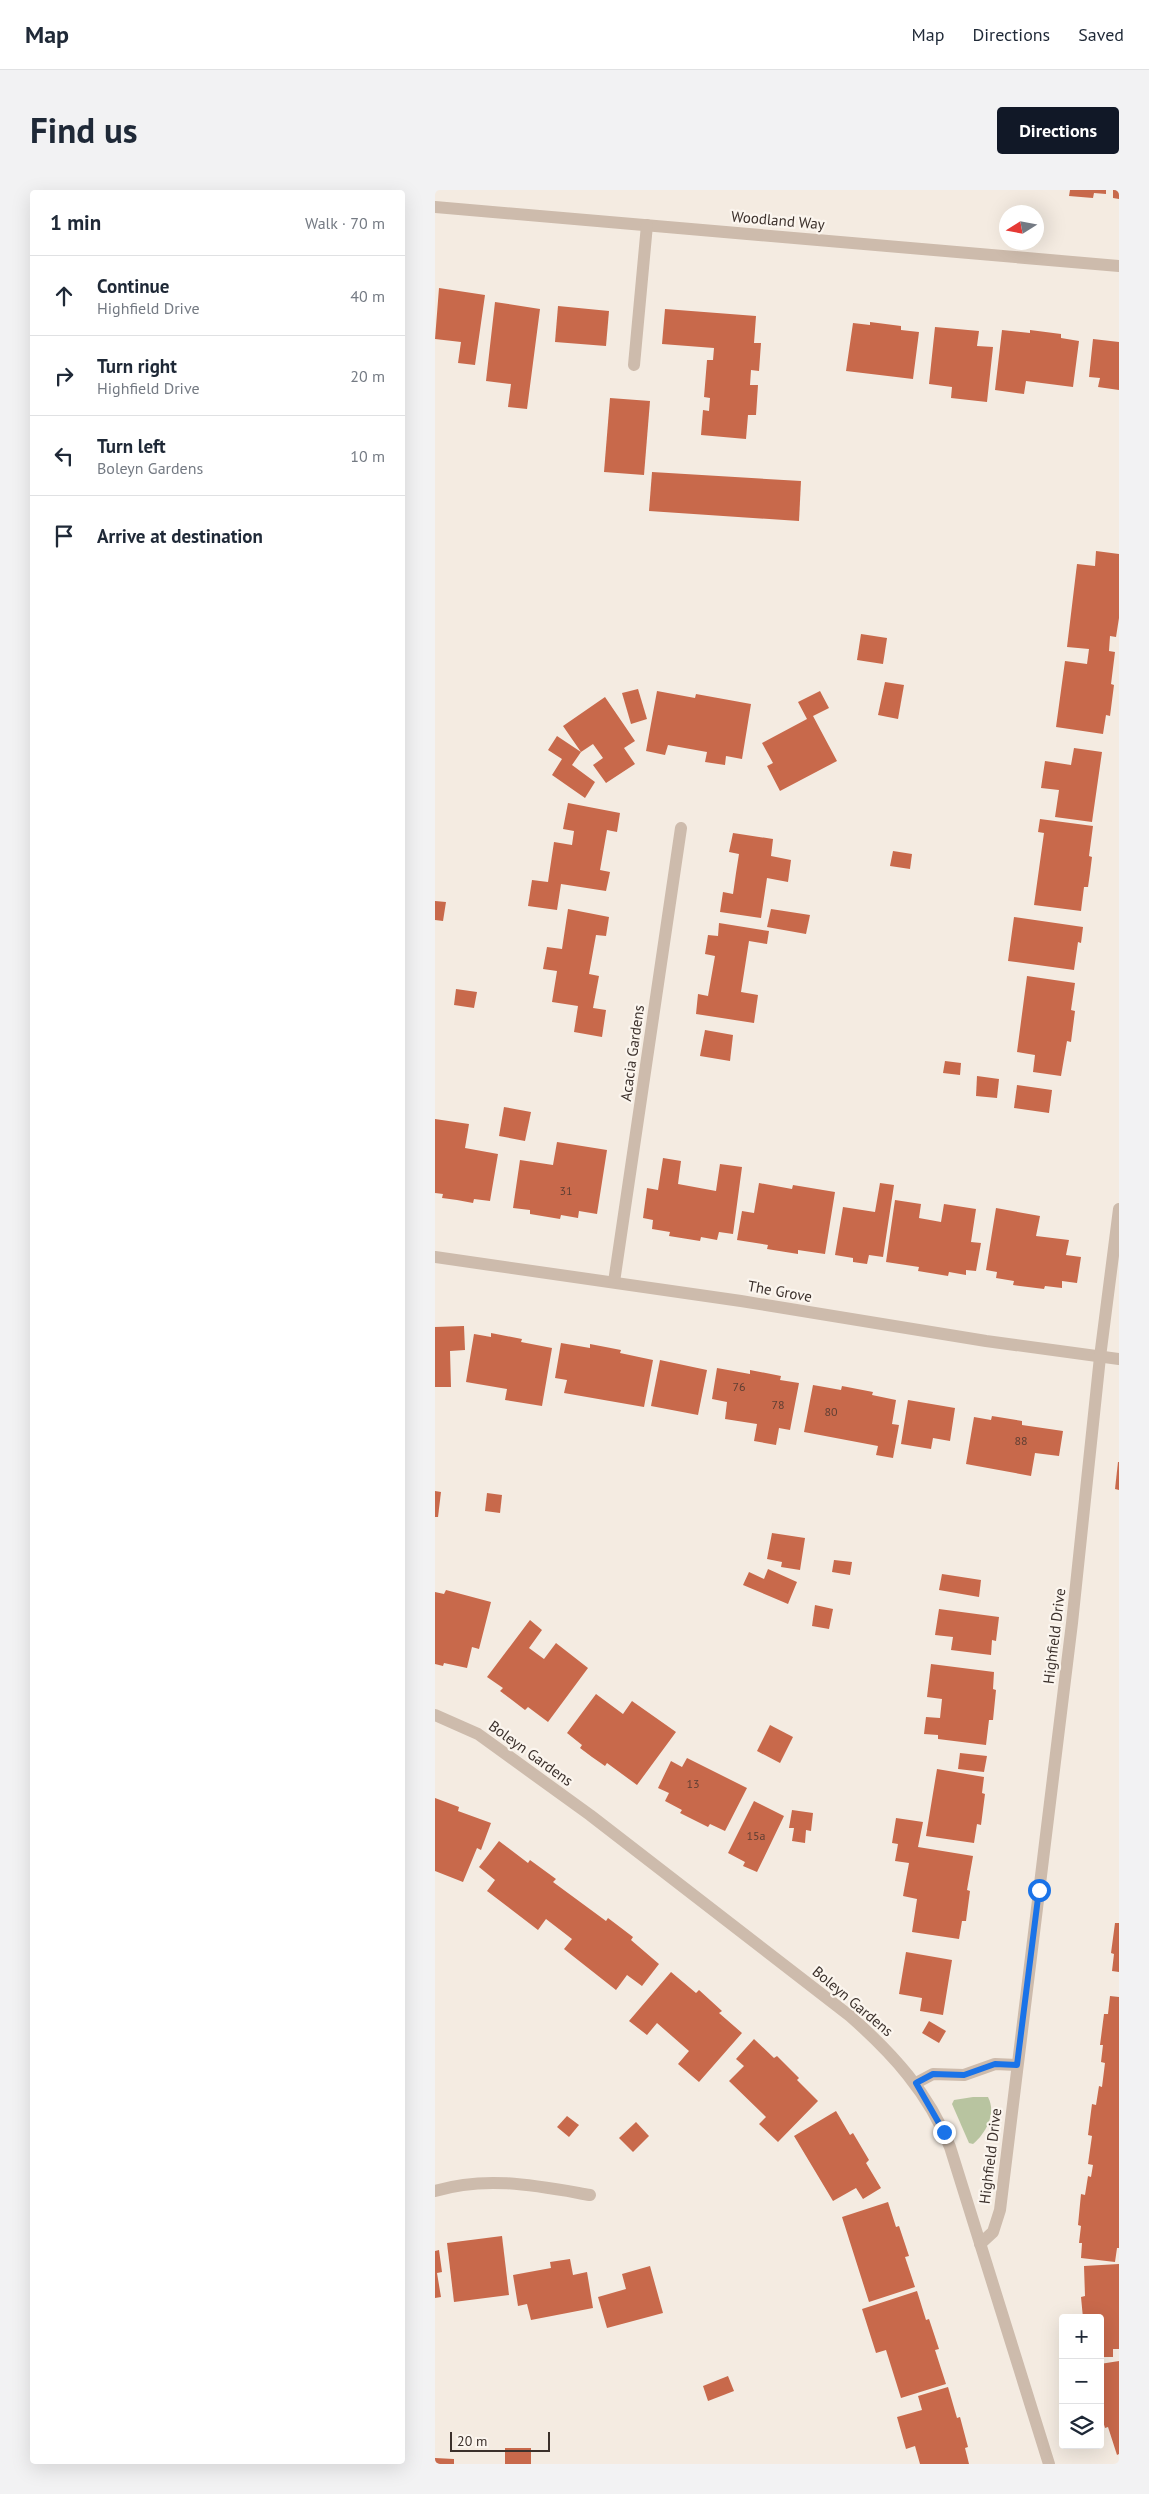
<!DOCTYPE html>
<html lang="en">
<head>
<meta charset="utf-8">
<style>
  :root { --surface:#fff; --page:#f2f2f3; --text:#1f2937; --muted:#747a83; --line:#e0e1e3; --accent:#111827 }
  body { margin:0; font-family:"PT Sans",sans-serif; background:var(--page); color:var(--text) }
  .controls { position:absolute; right:15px; bottom:15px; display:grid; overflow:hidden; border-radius:5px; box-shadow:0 5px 20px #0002 }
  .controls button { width:45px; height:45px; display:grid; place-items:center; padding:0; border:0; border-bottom:1px solid var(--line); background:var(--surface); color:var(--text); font:25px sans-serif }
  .compass { position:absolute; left:564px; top:15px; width:45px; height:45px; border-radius:50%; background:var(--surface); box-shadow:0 5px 20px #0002; rotate:259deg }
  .scale { position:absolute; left:15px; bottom:12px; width:100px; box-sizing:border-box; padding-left:5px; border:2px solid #3b302b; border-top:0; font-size:14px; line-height:18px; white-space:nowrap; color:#3b302b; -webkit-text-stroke:4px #fbf5ee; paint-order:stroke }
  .stop { position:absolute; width:15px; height:15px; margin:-11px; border:4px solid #1a73e8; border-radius:50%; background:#fff }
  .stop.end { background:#1a73e8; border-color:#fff; box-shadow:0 1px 5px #0008 }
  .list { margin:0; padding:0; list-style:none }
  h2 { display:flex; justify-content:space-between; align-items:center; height:65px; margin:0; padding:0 20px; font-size:21px }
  h2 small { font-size:16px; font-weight:400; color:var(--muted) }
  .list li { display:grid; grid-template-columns:32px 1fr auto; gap:15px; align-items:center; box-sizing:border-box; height:80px; padding:0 20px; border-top:1px solid var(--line) }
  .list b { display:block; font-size:19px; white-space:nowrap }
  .list p { margin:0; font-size:16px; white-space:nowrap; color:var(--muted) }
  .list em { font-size:16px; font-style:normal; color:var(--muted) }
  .icon { flex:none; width:28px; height:28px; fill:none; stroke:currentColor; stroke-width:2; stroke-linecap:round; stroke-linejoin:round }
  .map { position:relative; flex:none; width:684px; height:2274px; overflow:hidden; border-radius:5px }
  header { display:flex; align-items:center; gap:30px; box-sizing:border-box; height:70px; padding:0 25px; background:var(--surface); border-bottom:1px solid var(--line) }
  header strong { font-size:24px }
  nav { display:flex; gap:28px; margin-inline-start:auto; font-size:18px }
  .intro { display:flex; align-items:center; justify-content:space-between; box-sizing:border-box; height:120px; padding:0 30px }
  h1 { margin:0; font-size:35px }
  .button { padding:12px 22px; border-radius:5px; background:var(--accent); color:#fff; font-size:18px; font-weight:700 }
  main { display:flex; gap:30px; padding:0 30px }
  aside { flex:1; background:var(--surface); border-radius:5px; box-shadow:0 5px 20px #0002 }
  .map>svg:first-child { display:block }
</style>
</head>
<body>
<header>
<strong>Map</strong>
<nav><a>Map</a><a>Directions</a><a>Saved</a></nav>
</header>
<div class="intro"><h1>Find us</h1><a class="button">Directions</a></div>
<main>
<aside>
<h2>1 min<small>Walk · 70 m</small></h2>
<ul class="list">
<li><svg class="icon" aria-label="ahead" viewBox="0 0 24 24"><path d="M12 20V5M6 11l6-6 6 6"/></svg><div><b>Continue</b><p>Highfield Drive</p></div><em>40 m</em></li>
<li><svg class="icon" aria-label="right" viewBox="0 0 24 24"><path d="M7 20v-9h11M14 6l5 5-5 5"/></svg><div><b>Turn right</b><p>Highfield Drive</p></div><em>20 m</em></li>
<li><svg class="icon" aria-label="left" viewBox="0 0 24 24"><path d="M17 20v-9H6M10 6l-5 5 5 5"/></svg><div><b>Turn left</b><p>Boleyn Gardens</p></div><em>10 m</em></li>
<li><svg class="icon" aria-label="arrive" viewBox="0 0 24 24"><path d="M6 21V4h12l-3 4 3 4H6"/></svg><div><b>Arrive at destination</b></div></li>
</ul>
</aside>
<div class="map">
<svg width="684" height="2274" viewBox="0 0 684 2274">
  <rect width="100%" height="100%" fill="#f4ebe1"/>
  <path fill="#b8c4a0" d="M538,1907H553C562,1924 550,1944 538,1954L534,1953L517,1914L519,1910Z"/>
  <g fill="#c8694b">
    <path d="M635,0H671V4L659,3L658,8L634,6Z"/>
    <path d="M678,0H684V9L678,8Z"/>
    <path d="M4,98L50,105L40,175L23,173L26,152L0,149Z"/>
    <path d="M60,112L105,119L92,219L73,217L76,194L51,191Z"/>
    <path d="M123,116L174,121L171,156L120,152Z"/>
    <path d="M230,119L321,126L319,153H326L324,181L316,180L315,195H323L321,225H313L311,249L266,245L268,220L274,221L275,208L269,207L272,170H278L279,158L227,154Z"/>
    <path d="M435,132L466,136V140L484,142L478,189L411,181L418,133L435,135Z"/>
    <path d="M500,137L544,141L542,156L558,157L552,212L516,208L517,197L494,194Z"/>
    <path d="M567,140L595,143V140L626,144V148L644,151L638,197L591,191L589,204L560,200Z"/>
    <path d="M658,149L684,152V200L663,197L665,188L654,187Z"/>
    <path d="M175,208L215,211L209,285L169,282Z"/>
    <path d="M217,282L366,291L364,331L214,321Z"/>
    <path d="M661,361L684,364V428L681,447L675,446L674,461L680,462L676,494L679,495L675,526L671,525L668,544L621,537L630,471L652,474L654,459L632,457L642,374L660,376Z"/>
    <path d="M426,444L452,448L448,474L422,470Z"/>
    <path d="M450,492L469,495L463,529L443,525Z"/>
    <path d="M203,499L212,529L196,534L187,503Z"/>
    <path d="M222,501L260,508L261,504L316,514L307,569L291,566L290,575L270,572L272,562L233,555L230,565L211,561Z"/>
    <path d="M385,501L394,518L378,526L402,571L345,601L332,576L338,573L327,553L372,529L363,512Z"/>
    <path d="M170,507L200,551L189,558L200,574L171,593L158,575L168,568L158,554L146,562L137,575L160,592L150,608L117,585L127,569L113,560L122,546L146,562L128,536Z"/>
    <path d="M639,558L667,562L657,632L620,627L624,600L606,598L610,571L636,575Z"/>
    <path d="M133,613L185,623L182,642L172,640L165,680L175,682L171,701L126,694L122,720L93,716L97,690L113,692L119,652L137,655L139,641L128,639Z"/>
    <path d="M605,629L658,636L654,666L657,667L655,683L653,697H649L646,721L599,715L609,643L603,642Z"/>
    <path d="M298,643L338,649L336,666L356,670L353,692L332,688L326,728L285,722L288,702L298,704L301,683L304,664L294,662Z"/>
    <path d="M458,661L477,664L475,679L455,676Z"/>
    <path d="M0,711L11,712L8,731L0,730Z"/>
    <path d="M133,719L174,727L171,746L161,745L154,784L164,786L158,818L171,820L167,847L139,842L143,816L117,812L122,781L108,779L112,757L127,759Z"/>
    <path d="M336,719L375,725L371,744L332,737Z"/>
    <path d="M579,727L648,737L646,753L643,752L639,780L573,771Z"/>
    <path d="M284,733L334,741L332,754L314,751L306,802L323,805L319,833L261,824L263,804L273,806L280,766L270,764L273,745L283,746Z"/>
    <path d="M592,786L640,793L636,820L640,821L636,852L632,851L626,886L598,882L600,865L582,862Z"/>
    <path d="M21,799L42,802L39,818L19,815Z"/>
    <path d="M270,840L298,845L295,871L265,866Z"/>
    <path d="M510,871L526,873L525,885L508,883Z"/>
    <path d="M542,886L564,889L562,908L541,906Z"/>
    <path d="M582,895L617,900L614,923L579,918Z"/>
    <path d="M69,917L96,922L90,951L64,946Z"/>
    <path d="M0,929L34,934L30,958L63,964L55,1011L39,1009L38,1013L22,1010L7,1008L8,1004L0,1003Z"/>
    <path d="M122,952L172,960L162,1024L144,1021L143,1028L126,1025L125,1029L95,1024V1020L78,1018L85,970L118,975Z"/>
    <path d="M228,968L246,971L243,994L281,1001L285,974L307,977L298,1044L284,1042L282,1050L266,1047L265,1051L234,1046L235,1042L217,1039L218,1030L208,1028L212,998L223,1000Z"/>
    <path d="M324,993L357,999L358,995L400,1002L390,1064L363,1060V1064L332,1059L333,1055L302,1050L307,1021L319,1023Z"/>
    <path d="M445,993L459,995L448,1067L434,1065L432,1074L418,1072V1068L400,1065L408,1017L440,1022Z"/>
    <path d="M460,1010L486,1014L484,1028L506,1032L509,1014L541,1019L536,1052L546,1053L541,1081L531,1080V1085L514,1082L513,1086L483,1081L484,1077L451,1072Z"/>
    <path d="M561,1018L605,1026L601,1046L634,1050L631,1065L646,1067L642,1093L627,1091V1098L610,1096L609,1099L578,1095L579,1091L561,1088L562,1082L551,1080Z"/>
    <path d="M29,1136L30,1160L15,1161L16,1197H0V1137Z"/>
    <path d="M56,1143L87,1149L86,1152L117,1158L107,1216L70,1210L72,1199L31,1192L39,1144L56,1147Z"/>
    <path d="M126,1153L155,1158V1154L186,1160L185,1163L218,1170L209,1217L129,1203L132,1190L120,1188Z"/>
    <path d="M225,1170L272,1180L263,1225L216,1216Z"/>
    <path d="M282,1178L315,1184V1180L346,1186L345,1190L364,1193L355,1240L344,1238L341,1255L319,1251L322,1234L290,1229L292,1212L277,1209Z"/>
    <path d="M378,1195L406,1200L407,1196L438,1202L437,1205L461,1210L457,1234L464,1235L458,1268L441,1265L443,1256L369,1242Z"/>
    <path d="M473,1210L520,1218L515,1251L498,1248L496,1259L466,1254Z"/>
    <path d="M557,1226L587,1231V1235L628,1241L624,1266L600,1263L596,1286L531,1274L539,1227L556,1230Z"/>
    <path d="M683,1272H684V1300L680,1299Z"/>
    <path d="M0,1301L6,1302L3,1327H0Z"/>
    <path d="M52,1303L67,1305L65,1323L50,1321Z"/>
    <path d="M337,1343L370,1348L365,1380L346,1377L347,1372L332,1369Z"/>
    <path d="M399,1370L417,1372L415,1385L397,1382Z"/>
    <path d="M333,1379L362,1392L353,1414L308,1395L314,1382L329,1389Z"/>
    <path d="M507,1384L546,1390L544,1407L504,1400Z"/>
    <path d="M11,1400L56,1412L44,1459L37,1457L32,1478L9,1473L8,1476L0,1474V1402L9,1404Z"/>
    <path d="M380,1415L398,1419L394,1439L377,1436Z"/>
    <path d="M504,1419L564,1427L561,1451L557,1450L556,1465L516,1460L518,1447L500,1445Z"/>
    <path d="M95,1430L107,1440L94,1458L109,1469L121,1453L153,1478L113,1532L93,1517L90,1520L77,1510L65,1501L68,1498L52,1487Z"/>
    <path d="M496,1474L559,1482L558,1499L561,1500L558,1530H554L551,1555L503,1549V1545L489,1544L491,1527L505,1528L507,1509L492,1507Z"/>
    <path d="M161,1504L188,1524L197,1511L241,1542L202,1595L172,1573L170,1576L157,1567L145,1558L147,1555L132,1543Z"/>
    <path d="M335,1535L358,1547L345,1573L322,1561Z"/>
    <path d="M525,1563L552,1566L549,1582L523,1579Z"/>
    <path d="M252,1568L312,1598L290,1641L275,1634L273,1637L245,1623L247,1620L230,1611L234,1603L223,1598L236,1571L247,1577Z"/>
    <path d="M502,1579L549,1587L547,1603L550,1604L546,1635L542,1634L539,1653L491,1646Z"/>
    <path d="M0,1608L24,1617L23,1621L56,1633L46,1660L42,1658L28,1692L0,1681Z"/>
    <path d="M319,1611L349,1626L322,1682L308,1676L310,1672L293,1663Z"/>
    <path d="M357,1620L378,1623L376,1641L371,1640L370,1653L357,1651L359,1638H354Z"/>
    <path d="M461,1628L488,1632L483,1657L538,1666L532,1700L535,1701L531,1731H527L524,1749L477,1742L482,1709L468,1706L474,1673L460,1671L463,1654L457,1653Z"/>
    <path d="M64,1651L93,1673L95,1670L121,1689L118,1692L171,1731L173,1728L198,1747L196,1750L224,1774L207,1796L192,1785L181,1800L129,1759L137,1749L111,1729L103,1740L52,1701L60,1690L44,1677Z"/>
    <path d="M680,1733H684V1782L677,1781L679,1764L676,1763Z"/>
    <path d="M471,1762L517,1770L508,1825L485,1821L487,1808L464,1804Z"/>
    <path d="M236,1782L261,1803L264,1800L287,1821L284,1823L307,1843L264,1892L243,1874L254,1861L222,1833L212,1845L194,1831Z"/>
    <path d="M675,1806L684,1807V2058H682L680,2072L646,2068L647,2053H644L646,2036L643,2035L646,2004L650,2005L653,1986L656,1987L658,1975L653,1974L657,1946L653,1945L657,1914L661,1915L664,1896L667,1897L670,1873L666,1872L668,1855H665L669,1824H673Z"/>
    <path d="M494,1831L511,1841L504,1853L487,1843Z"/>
    <path d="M319,1849L339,1868L342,1866L364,1888L362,1890L383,1911L343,1952L324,1934L331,1927L294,1891L309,1876L301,1869Z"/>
    <path d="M401,1921L415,1945L418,1943L434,1970L431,1973L446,1998L428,2009L421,1998L398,2011L359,1946Z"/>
    <path d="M132,1926L144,1935L134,1947L122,1937Z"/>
    <path d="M201,1932L214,1946L198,1962L184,1948Z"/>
    <path d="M453,2012L461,2037L464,2036L474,2066L470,2067L480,2097L434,2112L407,2027Z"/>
    <path d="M67,2046L74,2105L19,2112L12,2053Z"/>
    <path d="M4,2060L7,2082L2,2083L6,2107L0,2108V2061Z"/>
    <path d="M135,2069L138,2085L152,2082L158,2118L96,2130L92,2114L83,2116L78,2085L116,2078L115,2072Z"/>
    <path d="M684,2074V2159H678V2167H665V2128H648L646,2107L650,2106L649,2076Z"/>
    <path d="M215,2076L228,2123L172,2138L163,2107L191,2099L187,2084Z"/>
    <path d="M482,2101L491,2130L494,2129L504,2159L500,2160L511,2194L466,2208L451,2160L441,2163L427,2119Z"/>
    <path d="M684,2171V2264L682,2265L673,2237L670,2238L665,2221V2174Z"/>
    <path d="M293,2186L299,2201L273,2211L268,2196Z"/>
    <path d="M513,2197L522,2228L525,2227L533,2257L530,2258L534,2274H485L480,2256L471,2259L462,2227L487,2220L483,2206Z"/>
    <rect x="70" y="2258" width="26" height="16"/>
    <path d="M0,2268L19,2269V2274H0Z"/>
  </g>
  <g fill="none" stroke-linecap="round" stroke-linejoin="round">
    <g stroke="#cdbbac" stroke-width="12">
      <path d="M0,17L684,76"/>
      <path d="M199,175L212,35"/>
      <path d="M0,1067L306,1111L551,1151L684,1169"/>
      <path d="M179,1092L246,638"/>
      <path d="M0,1525L43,1544L155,1625L415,1826C457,1863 494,1903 515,1957L614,2274"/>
      <path d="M481,1893L498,1884L529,1885L560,1874L582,1875"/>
      <path d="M0,2001C52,1985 103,1996 155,2005"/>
      <path d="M545,2054L558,2042L565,2020L637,1433L665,1167L684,1019"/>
    </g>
  </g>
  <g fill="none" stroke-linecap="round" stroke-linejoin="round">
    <path stroke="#1a73e8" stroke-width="6" d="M509,1942L481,1893L498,1884L529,1885L560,1874L582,1875L604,1700"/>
  </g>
  <g text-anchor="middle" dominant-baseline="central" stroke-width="4.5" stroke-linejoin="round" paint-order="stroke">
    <g font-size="12" fill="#5e3e33">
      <text x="131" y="1000">31</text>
      <text x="304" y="1196">76</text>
      <text x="343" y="1214">78</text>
      <text x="396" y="1221">80</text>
      <text x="586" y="1250">88</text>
      <text x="258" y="1593">13</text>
      <text x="321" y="1645">15a</text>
    </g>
    <g font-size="15" fill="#3b302b" stroke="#fbf5ee">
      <text transform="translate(343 30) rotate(5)">Woodland Way</text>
      <text transform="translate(197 863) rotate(-82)">Acacia Gardens</text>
      <text transform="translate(345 1101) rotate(10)">The Grove</text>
      <text transform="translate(619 1446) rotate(-83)">Highfield Drive</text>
      <text transform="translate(96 1563) rotate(36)">Boleyn Gardens</text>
      <text transform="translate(418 1811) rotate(40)">Boleyn Gardens</text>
      <text transform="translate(555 1966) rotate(-83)">Highfield Drive</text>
    </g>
  </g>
</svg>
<div class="controls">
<button>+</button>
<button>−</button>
<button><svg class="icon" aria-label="layers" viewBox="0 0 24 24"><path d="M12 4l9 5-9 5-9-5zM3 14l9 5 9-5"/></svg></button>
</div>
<svg class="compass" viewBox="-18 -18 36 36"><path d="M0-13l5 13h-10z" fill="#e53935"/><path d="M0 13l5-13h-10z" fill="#747a83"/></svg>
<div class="scale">20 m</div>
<div class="stop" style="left:604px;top:1700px"></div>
<div class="stop end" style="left:509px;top:1942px"></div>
</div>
</main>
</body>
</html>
